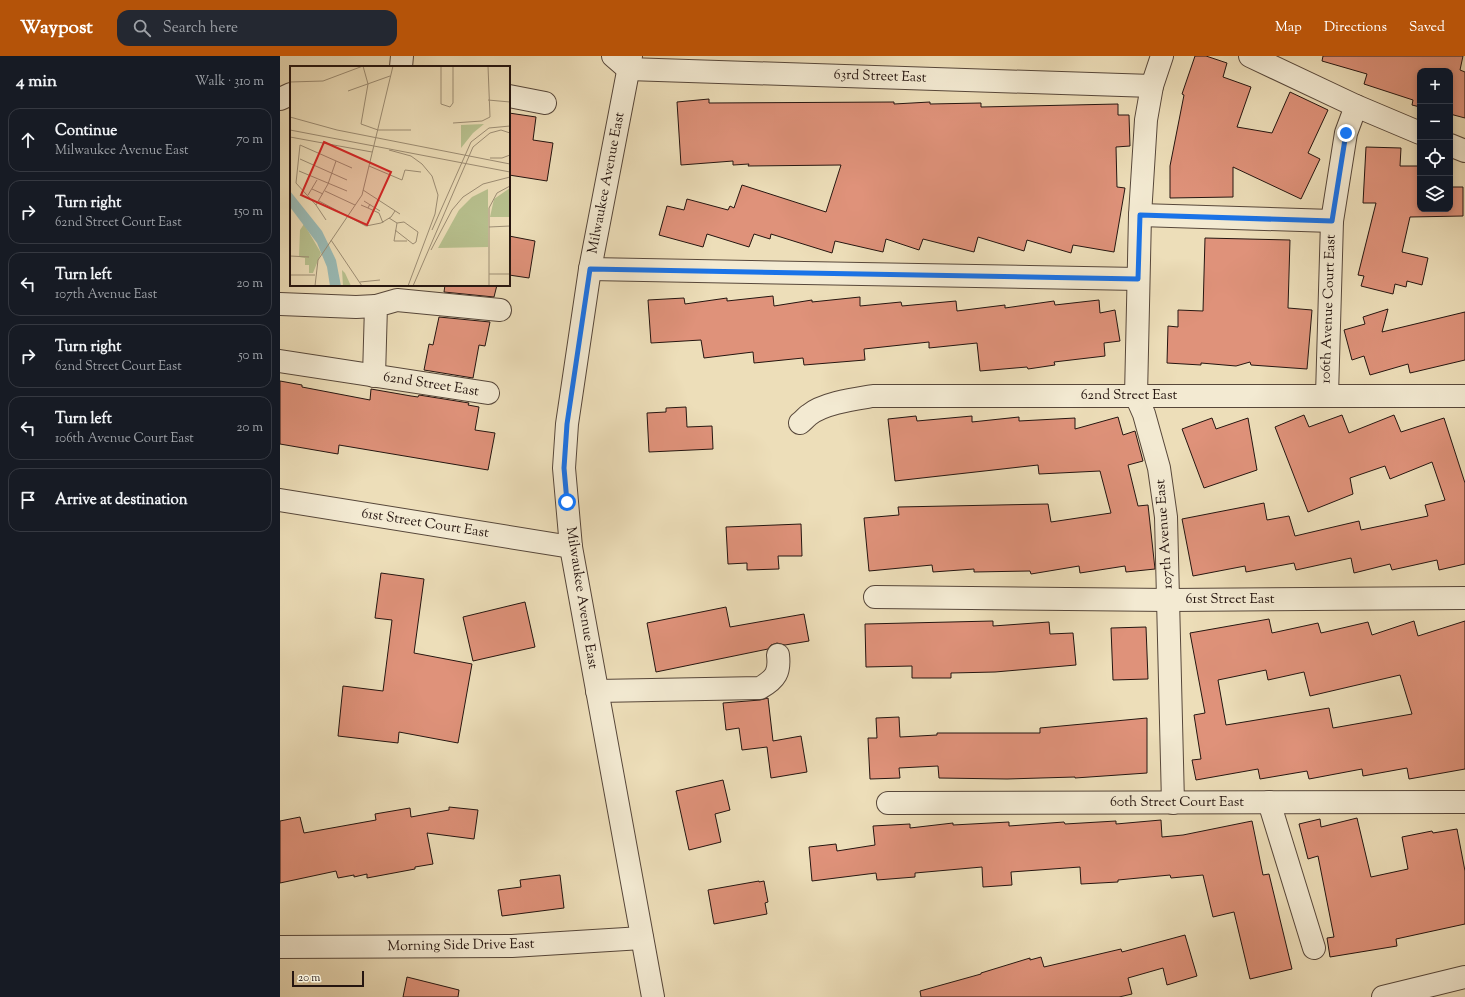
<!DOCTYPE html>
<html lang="en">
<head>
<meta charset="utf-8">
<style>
  :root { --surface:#171b24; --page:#242831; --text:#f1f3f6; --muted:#9ea1a6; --line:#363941; --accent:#b45309 }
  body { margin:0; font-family:"Sorts Mill Goudy",serif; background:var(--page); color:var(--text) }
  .controls { position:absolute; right:12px; top:12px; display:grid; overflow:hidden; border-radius:8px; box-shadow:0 2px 6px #0003 }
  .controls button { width:36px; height:36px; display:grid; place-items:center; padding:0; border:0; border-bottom:1px solid var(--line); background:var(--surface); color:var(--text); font:20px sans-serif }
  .scale { position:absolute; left:12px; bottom:10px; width:72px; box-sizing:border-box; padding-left:4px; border:2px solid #251510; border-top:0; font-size:11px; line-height:14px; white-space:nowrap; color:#251510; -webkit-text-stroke:3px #f3ead2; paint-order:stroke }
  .stop { position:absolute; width:12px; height:12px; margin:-9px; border:3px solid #1a73e8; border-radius:50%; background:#fff }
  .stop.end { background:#1a73e8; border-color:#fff; box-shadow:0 1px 4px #0008 }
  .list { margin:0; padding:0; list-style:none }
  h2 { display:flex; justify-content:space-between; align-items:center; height:52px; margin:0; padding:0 16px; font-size:17px }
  h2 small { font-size:13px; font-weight:400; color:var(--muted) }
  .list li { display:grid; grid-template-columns:26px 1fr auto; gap:12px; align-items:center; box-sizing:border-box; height:64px; margin:0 8px 8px; padding:0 8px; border:1px solid var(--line); border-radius:12px }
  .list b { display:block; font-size:15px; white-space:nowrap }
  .list p { margin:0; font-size:13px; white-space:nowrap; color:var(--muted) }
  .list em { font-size:13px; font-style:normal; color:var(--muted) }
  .icon { flex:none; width:22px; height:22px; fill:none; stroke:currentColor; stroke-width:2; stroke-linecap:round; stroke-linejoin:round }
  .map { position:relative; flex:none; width:1185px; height:941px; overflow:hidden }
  header { display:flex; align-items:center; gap:24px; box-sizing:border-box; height:56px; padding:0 20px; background:var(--accent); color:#fff }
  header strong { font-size:19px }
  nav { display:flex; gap:22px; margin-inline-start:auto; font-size:14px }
  .search { width:280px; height:36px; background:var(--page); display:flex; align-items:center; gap:10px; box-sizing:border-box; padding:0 14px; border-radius:12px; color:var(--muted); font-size:15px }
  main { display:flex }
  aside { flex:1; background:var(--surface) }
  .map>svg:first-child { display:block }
</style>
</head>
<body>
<header>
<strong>Waypost</strong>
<div class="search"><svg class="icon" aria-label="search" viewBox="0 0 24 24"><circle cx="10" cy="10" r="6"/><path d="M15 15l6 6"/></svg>Search here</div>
<nav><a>Map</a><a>Directions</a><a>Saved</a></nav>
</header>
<main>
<aside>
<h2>4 min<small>Walk · 310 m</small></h2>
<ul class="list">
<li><svg class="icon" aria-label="ahead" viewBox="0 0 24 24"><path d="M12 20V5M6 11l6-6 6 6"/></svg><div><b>Continue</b><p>Milwaukee Avenue East</p></div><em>70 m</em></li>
<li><svg class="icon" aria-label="right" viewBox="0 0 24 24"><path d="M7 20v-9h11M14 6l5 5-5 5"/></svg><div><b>Turn right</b><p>62nd Street Court East</p></div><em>150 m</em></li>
<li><svg class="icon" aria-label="left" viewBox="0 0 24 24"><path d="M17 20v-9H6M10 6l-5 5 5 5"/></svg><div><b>Turn left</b><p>107th Avenue East</p></div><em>20 m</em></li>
<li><svg class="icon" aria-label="right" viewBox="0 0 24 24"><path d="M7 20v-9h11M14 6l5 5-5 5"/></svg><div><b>Turn right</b><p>62nd Street Court East</p></div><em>50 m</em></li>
<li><svg class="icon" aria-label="left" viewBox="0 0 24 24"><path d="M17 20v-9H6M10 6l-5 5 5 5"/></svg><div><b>Turn left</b><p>106th Avenue Court East</p></div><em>20 m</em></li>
<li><svg class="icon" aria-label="arrive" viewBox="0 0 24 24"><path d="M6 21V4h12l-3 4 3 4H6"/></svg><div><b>Arrive at destination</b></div></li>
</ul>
</aside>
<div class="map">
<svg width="1185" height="941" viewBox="0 0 1185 941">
  <rect width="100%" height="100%" fill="#eddeb9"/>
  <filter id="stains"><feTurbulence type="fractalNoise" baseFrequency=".005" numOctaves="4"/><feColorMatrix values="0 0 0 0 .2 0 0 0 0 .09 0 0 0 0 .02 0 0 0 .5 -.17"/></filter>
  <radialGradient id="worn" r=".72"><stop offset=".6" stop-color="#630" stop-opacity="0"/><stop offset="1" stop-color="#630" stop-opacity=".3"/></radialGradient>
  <g fill="#df927a" stroke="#251510" fill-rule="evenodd">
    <path d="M915,0H926L947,7L943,21L971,31L957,71L992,77L1010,36L1048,54L1028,97L1040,103L1021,143L953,111V141L890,142V110L904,39L902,38Z"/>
    <path d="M1043,0H1183L1180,14L1185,16V62L1170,58V15H1140V51L1132,49L1133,44L1084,28L1087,18L1042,5Z"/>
    <path d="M429,43V47L614,46V48L650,46V48L701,47V51L838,48V59H849L850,90L836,91L837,131L845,132L834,196L793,189L791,197L747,184L744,195L698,181L694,196L643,183L639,194L606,183L603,196L555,185L552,197L491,178L490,183L474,178L469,191L427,178L423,191L379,179L387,150L404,154L407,143L448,154L450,150L454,152L462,129L546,156L561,109L468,110L469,108L453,109V105L401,109L397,46Z"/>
    <path d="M229,57L256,61L253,84L273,87L267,125L229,119Z"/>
    <path d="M1086,91L1121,92L1120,110H1140V153H1170V131H1183V160L1130,161L1122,196L1148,202L1142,229L1127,225L1126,231L1115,228L1113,238L1081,230L1084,220L1078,219L1096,147H1083Z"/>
    <path d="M229,180L255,185L249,222L229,219Z"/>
    <path d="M925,182L1010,184L1008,252L1032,254L1027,313L971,309L970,306L956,310L921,307V309L887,307L888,270L898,271V254L923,255Z"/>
    <path d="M165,229H217L214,241L164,236Z"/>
    <path d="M493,240L494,250L532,244V246L580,241V250L621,246L622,250L676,245L677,255L725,249V252L774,245L775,249L819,244L820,257L835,254L840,285L824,287L825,300L774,306L775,309L748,313L747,311L700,315L697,287L649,292V286L584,293L585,304L524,309L523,302L474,307L473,296L424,302L421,284L371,287L368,244L404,242L405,248L447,242V245Z"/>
    <path d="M1108,253L1102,276L1185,256V304L1130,317L1128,308L1090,319L1084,300L1072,304L1064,274L1085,268L1083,261Z"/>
    <path d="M159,261L210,266L205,290L199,289L193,322L144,314L149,288L153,289Z"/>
    <path d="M0,325L22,329V331L90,344L91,333L131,340L138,341L139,339L189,347L188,349L199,351L195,374L215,377L208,414L59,389L58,398L0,388Z"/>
    <path d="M406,351L407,371L432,370L433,393L369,396L367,357L386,356V352Z"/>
    <path d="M1024,359L1029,371L1062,359L1069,377L1114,359L1121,376L1164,362L1185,427V508L1159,514L1157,504L1112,514L1110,508L1074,517L1071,502L1016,514L1014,507L966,516L965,510L913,520L902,463L984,447L987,464L1009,460L1015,480L1079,465L1081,474L1148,460L1145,449L1165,444L1152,406L1110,423L1105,410L1070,422L1073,438L1028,456L995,371Z"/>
    <path d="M636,360L637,365L692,360V366L739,361V365L795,362V373L838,361L843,379L855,375L863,405L848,409L858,450L868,449L875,513L846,516L845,510L800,517L799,510L751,518L750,515L694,516V513L653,516L652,509L589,515L584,462L619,459L618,451L768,448L771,466L831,457L820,415L759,418L758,409L615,425L608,363Z"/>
    <path d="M932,362L936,373L968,362L977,414L924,432L902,373Z"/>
    <path d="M521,468L522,500H498L499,513L467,514V507L448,508L446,471Z"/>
    <path d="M101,517L144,523L134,597L192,608L178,687L119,676L118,687L58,680L63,630L103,635L112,564L95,562Z"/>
    <path d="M245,546L255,591L193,605L183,561Z"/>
    <path d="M446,551L450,571L524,558L529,585L505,589L497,587L491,589L488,593L376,616L367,567Z"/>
    <path d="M989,563L992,577L1038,567L1041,577L1088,566L1092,579L1134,565L1138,580L1185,565V713L1129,723L1127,712L1083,720L1082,713L1029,723L1027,715L980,723L978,713L916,724L912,704L921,703L914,659L925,657L910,577ZM986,614L988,624L1024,616L1030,640L1120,619L1132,658L1053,672L1049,652L946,669L938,624Z"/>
    <path d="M713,565V570L769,566L770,578L793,577L796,609L715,616L671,617V622H632V610L586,611L585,568Z"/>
    <path d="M866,571L868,623L833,624L831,572Z"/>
    <path d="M488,642L493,685L521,680L527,716L491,722L487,691L462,694L459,672L446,674L443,647L480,644Z"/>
    <path d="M619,661L620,681L657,679V677H760V672L867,662V717L795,722V721L727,723L659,722L658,710L619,712L620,722L590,723L588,682H597L596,662Z"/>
    <path d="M443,724L450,754L435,758L441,786L409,794L396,735Z"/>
    <path d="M169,751L198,754L194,783L147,777L153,808L135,811V813L87,822V818L74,821V819L58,822L56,815L0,827V765L20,761L24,777L96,764L95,758L130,752L131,761L169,754Z"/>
    <path d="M1077,762L1091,821L1128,813L1122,781L1152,775L1153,777L1177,773L1185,815V868L1116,883L1117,890L1050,901L1047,882L1054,881L1038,800L1028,803L1019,768L1040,763L1041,771Z"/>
    <path d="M881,764L882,781L903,779L972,765L983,819L989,818L1012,913L970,923L954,856L933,861L923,819L891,822L890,819L838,824V826L801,828L800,811L731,816L732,829L703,831L702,811L635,817V821L597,824L596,817L532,825L529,791L556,788L557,795L595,789L593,770L630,768V772L673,767V769L729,766V770L784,766L785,768L836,765V768Z"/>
    <path d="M280,819L284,852L222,860L218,834L241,831L240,824Z"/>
    <path d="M479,825V826L484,825L488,846L485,847L487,858L434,868L428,834Z"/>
    <path d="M905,879L917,920L887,929L883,912L848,922L852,938L839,941H641L640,935L701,918V917L750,902V904L761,901L764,911L841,893L842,896Z"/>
    <path d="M127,921L179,934L178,941H123Z"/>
  </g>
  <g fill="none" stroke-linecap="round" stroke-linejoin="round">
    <g stroke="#57473a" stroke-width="24">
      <g id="minor">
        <path d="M333,0L348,13L872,30"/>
        <path d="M351,0L310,213L287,368L284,412L291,491L373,941"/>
        <path d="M882,0L872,30L866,64L860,159L856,340L864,358L879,412L886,461L893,747"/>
        <path d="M970,0L1076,50L1140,77"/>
        <path d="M121,11L122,0"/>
        <path d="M229,40L265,47"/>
        <path d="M0,43L11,38"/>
        <path d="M1170,89L1185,95"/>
        <path d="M860,159L1052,165"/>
        <path d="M310,213L858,223"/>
        <path d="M0,248L76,251L96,250"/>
        <path d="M0,305L208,337"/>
        <path d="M94,320L96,250L117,244L220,254"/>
        <path d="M1047,339L1052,165L1066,77L1076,50"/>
        <path d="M520,367C523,365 526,361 529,359C544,347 575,343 593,340H1185"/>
        <path d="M0,444L291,491"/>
        <path d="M595,541L889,544L1185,542"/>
        <path d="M317,635L480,632C496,623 500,616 498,599"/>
        <path d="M989,746L1034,892"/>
        <path d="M608,747L1185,746"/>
        <path d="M0,891L232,890L362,882"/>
        <path d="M1103,941L1185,921"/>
      </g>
    </g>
    <use href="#minor" stroke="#f3ead2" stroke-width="22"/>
  </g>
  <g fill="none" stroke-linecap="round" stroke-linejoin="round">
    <path stroke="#1a73e8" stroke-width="5" d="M287,446L284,412L287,368L310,213L858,223L860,159L1052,165L1066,77"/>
  </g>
  <g text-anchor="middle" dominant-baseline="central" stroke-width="3" stroke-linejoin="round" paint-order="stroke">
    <g font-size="14" fill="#251510" stroke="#f3ead2">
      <text transform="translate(600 21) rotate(2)">63rd Street East</text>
      <text transform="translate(327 127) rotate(-79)">Milwaukee Avenue East</text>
      <text transform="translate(1049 253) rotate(-88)">106th Avenue Court East</text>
      <text transform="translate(151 329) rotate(9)">62nd Street East</text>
      <text x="849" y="340">62nd Street East</text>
      <text transform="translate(145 468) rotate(9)">61st Street Court East</text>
      <text transform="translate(885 478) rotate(-94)">107th Avenue East</text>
      <text transform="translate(301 542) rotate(81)">Milwaukee Avenue East</text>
      <text x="950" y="544">61st Street East</text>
      <text x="897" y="747">60th Street Court East</text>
      <text transform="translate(181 890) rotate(-1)">Morning Side Drive East</text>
    </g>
  </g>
  <g transform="translate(10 10)">
    <rect width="220" height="220" fill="#eddeb9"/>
    <path d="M194,58L183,67L171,82V59ZM220,122V151H200L204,133ZM198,123V181L148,182L169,144L182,131ZM14,158L31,187L23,207H19V199H15V192L9,191L10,164ZM52,204L55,207L61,220H53Z" fill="#b8c18f"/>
    <path d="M0,125L32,165L46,194L51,220H40L37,201L27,177L0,141Z" fill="#9abbb6"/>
    <path fill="none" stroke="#9d8e75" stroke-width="1" d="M73,0L78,18L71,58L88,64H121M151,0V38L160,41L163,37V0M0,16L33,15L73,0M58,25L100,10M198,34L220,36M0,51L47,64L220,98M163,57L192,55L200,51L198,0M0,64L220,106M0,71L82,86M99,84L121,90L132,98L142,110L148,129L145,148L118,220M200,92H212L220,89M10,93L57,114M79,100L112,114L115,104L131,106M9,105L57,125M22,123L33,128M73,124L110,148M35,125L65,139M18,129L27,114M29,135L76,160L91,157L101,151L105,145M74,135L90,145M26,139L38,118L46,95M71,139L78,142L80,138M78,142L89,147L93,157M99,152L107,157L114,156L128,166L126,176L123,178L105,164M36,154L26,139L6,117L10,79L62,102M107,157L104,175H117M199,161L220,160M142,164L181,76L199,62L220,60M41,174L72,220M141,184L162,144L173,131L193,118L220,111M0,190L19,191M199,208H220M0,209H25M70,216L90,214M25,220L28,194L72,129L103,0M123,220L183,81L200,67L211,64L220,67M199,220V142L207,127L220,120"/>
    <path fill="#d62828" fill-opacity="0.15" stroke="#d62828" stroke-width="2" d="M34,76L101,106L77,159L11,129Z"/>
    <rect width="220" height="220" fill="none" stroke="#251510" stroke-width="2"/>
  </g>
  <rect width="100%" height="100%" filter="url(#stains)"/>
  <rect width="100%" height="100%" fill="url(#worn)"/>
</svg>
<div class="controls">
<button>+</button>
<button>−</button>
<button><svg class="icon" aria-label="locate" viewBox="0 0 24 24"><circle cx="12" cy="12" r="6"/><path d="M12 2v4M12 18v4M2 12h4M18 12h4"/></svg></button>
<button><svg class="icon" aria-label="layers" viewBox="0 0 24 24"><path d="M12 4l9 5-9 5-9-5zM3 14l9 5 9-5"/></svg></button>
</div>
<div class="scale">20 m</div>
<div class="stop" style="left:287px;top:446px"></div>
<div class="stop end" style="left:1066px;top:77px"></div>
</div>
</main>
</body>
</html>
